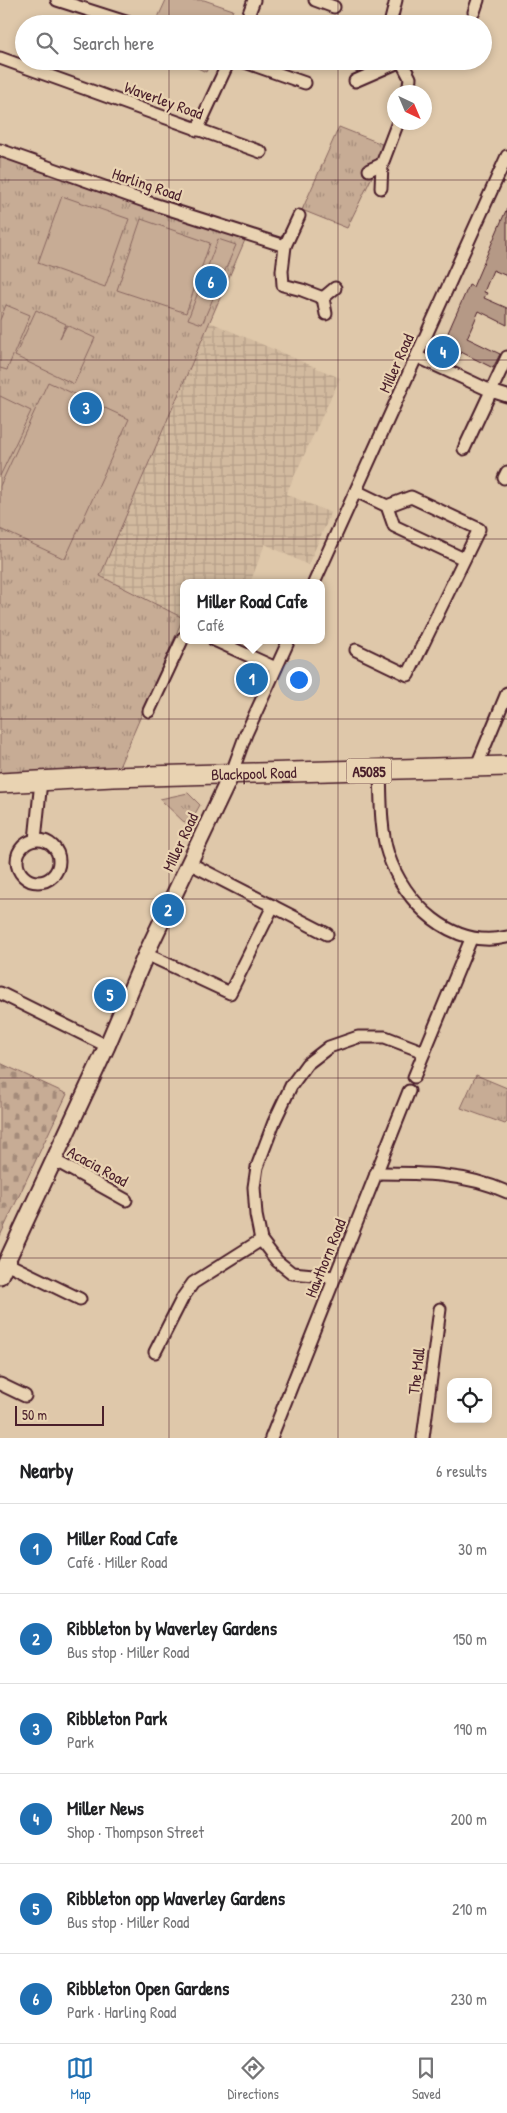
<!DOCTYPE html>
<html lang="en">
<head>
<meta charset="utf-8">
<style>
  :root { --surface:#fff; --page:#f6f6f6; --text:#202124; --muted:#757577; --line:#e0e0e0; --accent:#1f6fb2 }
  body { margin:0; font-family:"Patrick Hand",sans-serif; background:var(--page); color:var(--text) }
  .controls { position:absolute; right:15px; bottom:15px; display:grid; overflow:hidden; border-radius:10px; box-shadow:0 2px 8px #0003 }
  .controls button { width:45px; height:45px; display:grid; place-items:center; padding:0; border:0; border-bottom:1px solid var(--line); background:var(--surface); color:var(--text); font:25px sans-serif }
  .compass { position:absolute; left:387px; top:85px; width:45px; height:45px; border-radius:50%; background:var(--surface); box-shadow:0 2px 8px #0003; rotate:136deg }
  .scale { position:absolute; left:15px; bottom:12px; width:89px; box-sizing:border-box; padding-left:5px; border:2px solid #4a1f2b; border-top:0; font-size:14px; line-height:18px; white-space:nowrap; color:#4a1f2b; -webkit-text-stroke:4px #e9d3b2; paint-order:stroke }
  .you { position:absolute; left:298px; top:679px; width:18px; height:18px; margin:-12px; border:4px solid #fff; border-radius:50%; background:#1a73e8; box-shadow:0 0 0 8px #1a73e833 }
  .badge { display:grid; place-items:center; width:32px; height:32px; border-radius:50%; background:var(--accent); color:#fff; font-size:16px; font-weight:700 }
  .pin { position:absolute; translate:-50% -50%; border:2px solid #fff; box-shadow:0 1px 5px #0006 }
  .popup { position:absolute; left:180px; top:579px; width:145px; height:65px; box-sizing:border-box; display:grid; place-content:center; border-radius:10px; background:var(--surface); filter:drop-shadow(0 1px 4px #0005); font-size:16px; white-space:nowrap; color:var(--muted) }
  .popup b { font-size:19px; color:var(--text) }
  .popup::after { content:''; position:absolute; left:50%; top:100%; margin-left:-10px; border:10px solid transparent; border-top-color:var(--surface) }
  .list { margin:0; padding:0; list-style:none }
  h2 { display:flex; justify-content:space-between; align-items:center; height:65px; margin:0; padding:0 20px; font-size:21px }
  h2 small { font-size:16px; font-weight:400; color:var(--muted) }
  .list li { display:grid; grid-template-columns:32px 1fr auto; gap:15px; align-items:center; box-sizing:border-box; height:90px; padding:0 20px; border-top:1px solid var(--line) }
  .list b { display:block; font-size:19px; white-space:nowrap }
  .list p { margin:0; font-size:16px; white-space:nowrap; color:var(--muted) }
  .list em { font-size:16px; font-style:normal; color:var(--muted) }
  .icon { flex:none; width:28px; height:28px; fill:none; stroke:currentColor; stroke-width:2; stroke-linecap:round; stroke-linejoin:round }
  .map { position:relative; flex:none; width:507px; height:1438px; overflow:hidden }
  .search { position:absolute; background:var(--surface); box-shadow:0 2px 8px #0003; left:15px; right:15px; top:15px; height:55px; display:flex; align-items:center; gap:12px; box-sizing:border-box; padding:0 18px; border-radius:28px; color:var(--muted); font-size:19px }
  .sheet { height:605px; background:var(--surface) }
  nav { display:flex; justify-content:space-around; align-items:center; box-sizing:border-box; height:70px; border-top:1px solid var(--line); background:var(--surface); font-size:14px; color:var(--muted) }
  nav a { display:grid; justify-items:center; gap:2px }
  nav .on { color:var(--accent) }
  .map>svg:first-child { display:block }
</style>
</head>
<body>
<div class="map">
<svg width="507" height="1438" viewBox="0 0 507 1438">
  <defs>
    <pattern id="industrial-grid" width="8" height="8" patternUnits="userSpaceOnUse" patternTransform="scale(1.25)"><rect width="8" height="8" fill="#d2ba9f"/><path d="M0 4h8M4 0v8" fill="none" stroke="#b69f89"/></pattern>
    <pattern id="grass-tufts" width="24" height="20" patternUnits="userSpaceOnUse" patternTransform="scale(1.25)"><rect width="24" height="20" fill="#c7ac95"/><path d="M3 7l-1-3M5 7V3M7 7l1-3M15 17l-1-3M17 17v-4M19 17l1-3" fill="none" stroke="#a48b7a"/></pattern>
    <pattern id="cemetery-stones" width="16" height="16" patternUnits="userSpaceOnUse" patternTransform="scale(1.25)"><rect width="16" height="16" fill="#c7ac95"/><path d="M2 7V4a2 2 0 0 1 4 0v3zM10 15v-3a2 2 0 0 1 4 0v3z" fill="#a48b7a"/></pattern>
  </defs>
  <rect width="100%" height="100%" fill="#dfc8aa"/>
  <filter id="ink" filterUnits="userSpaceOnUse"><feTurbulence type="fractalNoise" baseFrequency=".02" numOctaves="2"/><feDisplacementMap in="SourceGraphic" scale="10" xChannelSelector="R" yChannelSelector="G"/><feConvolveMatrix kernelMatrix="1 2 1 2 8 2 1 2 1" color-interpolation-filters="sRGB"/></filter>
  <g filter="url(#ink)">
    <path fill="url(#industrial-grid)" d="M210,322L340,378L286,494L331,513L308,565L265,544L250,583H183V618L94,577Z"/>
    <g fill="url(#grass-tufts)" stroke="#886660">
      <path d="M339,127L387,146L347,228L302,210Z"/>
      <path d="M0,154L245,240L100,576L183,618L119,767L0,776Z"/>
      <path d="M188,793L200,805L188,826L160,799Z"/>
      <path d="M476,1075L507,1088V1122L505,1124L461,1108Z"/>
    </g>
    <path fill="url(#cemetery-stones)" stroke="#886660" d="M0,1063L67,1094L0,1236Z"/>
    <g fill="#c7ac95" stroke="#886660">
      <path d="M166,0H204L233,10L227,24H155Z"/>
      <path d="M183,61H211L206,72Z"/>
      <path d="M62,196L129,219L105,287L38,263Z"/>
      <path d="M141,219L210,243L186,313L117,290Z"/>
      <path d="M218,239L236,245L202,324L188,319Z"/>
      <path d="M6,305L30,315L7,370L0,368V320Z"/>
      <path d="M36,310L66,324L60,338L67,325L95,338L74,384L15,356Z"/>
      <path d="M48,382L129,419L65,559L0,529V486Z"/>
      <path d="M0,396L31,411L0,476Z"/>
    </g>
    <path fill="#b59986" stroke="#4a1f2b" d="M507,208V276L493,270L484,292L487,293L484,298L507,308V325L479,311L467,338L500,354L493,368L461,352L457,361L439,353L469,285L473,287Z"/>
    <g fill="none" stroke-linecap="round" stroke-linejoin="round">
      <g stroke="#4a1f2b" stroke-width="15">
        <g id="minor">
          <path d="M57,0L132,24"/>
          <path d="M315,0L334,7"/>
          <path d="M474,12L478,0"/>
          <path d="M245,24L254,0"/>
          <path d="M390,24L396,0"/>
          <path d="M0,58L261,152"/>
          <path d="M242,61L305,83"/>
          <path d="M401,61L410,78L408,92"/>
          <path d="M355,81L401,61"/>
          <path d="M197,130L229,61"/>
          <path d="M0,150L147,202L285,246L299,216"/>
          <path d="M369,170L382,164L398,122"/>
          <path d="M381,188L382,164"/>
          <path d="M285,246L282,271L283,285L302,290L323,298"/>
          <path d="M326,314L323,298L335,288"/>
          <path d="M418,357L491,391L507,396"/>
          <path d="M464,449L507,357"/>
          <path d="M504,478L507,472"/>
          <path d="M356,491L387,506L394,526L464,559"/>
          <path d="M314,583L507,156"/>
          <path d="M214,640L276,668"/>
          <path d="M356,650L408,675L479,529L411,497L387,506"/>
          <path d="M149,711L183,638"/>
          <path d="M477,765L507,693"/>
          <path d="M380,770C381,795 380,830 388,854C404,903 452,950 507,937"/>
          <path d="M231,775L246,734L289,640"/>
          <circle cx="38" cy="861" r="21"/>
          <path d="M35,840L41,781"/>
          <path d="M189,863L327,934"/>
          <path d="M146,954L230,993L273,906"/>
          <path d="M0,993L107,1046"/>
          <path d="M414,1077L471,939"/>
          <path d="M54,1160L126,1200"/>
          <path d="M376,1173C419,1173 466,1173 507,1192"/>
          <path d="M6,1263L80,1299"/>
          <path d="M335,1277L292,1273L277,1261L261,1240L256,1215L254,1187L257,1167L274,1122L291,1086L307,1064L329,1047L358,1037H385L424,1052"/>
          <path d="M155,1352L183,1297L193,1283L261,1240"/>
          <path d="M0,1384L25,1396"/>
          <path d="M271,1438L409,1091"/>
          <path d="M423,1438L440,1309"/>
        </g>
      </g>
      <g stroke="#4a1f2b" stroke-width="19">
        <path id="tertiary" d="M0,1276L107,1046L146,954L231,775"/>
      </g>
      <g stroke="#4a1f2b" stroke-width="22">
        <g id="trunk">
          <path id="s1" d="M0,783L113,777L507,766"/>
        </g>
      </g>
      <use href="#minor" stroke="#e9d3b2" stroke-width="11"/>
      <use href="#tertiary" stroke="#e9d3b2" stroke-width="15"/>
      <use href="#trunk" stroke="#e9d3b2" stroke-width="19"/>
    </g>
  </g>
  <path fill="none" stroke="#4a1f2b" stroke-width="1" stroke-opacity="0.55" d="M169,0V24M338,0V24M169,61V1438M338,61V1438M0,180H507M0,360H507M0,539H507M0,719H507M0,899H507M0,1078H507M0,1258H507"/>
  <g text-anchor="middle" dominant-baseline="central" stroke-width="4.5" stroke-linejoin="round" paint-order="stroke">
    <rect fill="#e9d3b2" stroke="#7a5554" stroke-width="1" x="346.5" y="758.5" width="45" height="25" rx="4"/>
    <g font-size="15" font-weight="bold" fill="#4a1f2b">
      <text x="369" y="771">A5085</text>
    </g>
    <g font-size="16" fill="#4a1f2b" stroke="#e9d3b2">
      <text transform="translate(164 100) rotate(20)">Waverley Road</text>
      <text transform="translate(147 184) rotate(19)">Harling Road</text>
      <text transform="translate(396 363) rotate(-66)">Miller Road</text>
      <text stroke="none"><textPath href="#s1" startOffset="254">Blackpool Road</textPath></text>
      <text transform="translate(180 842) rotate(-65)">Miller Road</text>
      <text transform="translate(98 1166) rotate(29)">Acacia Road</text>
      <text transform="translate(325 1258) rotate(-68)">Hawthorn Road</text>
      <text transform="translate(416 1371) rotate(-83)">The Mall</text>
    </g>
  </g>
</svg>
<div class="controls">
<button><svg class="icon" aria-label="locate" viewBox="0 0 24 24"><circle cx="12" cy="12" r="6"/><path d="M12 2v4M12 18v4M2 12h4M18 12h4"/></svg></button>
</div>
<svg class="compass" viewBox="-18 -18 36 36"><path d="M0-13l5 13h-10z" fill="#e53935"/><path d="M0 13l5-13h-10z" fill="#757577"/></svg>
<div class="scale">50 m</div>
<div class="you"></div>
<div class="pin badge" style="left:252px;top:679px">1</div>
<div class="popup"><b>Miller Road Cafe</b>Café</div>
<div class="pin badge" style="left:168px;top:910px">2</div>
<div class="pin badge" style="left:86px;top:408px">3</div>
<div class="pin badge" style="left:443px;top:352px">4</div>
<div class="pin badge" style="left:110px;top:995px">5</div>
<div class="pin badge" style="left:211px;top:282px">6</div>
<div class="search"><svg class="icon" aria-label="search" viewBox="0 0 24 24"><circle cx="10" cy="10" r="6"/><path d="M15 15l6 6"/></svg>Search here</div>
</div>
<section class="sheet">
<h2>Nearby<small>6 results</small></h2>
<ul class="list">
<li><span class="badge">1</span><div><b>Miller Road Cafe</b><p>Café · Miller Road</p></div><em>30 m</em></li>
<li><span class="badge">2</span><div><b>Ribbleton by Waverley Gardens</b><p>Bus stop · Miller Road</p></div><em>150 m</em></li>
<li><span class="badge">3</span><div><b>Ribbleton Park</b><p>Park</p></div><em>190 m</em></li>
<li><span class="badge">4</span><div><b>Miller News</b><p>Shop · Thompson Street</p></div><em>200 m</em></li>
<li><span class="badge">5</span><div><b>Ribbleton opp Waverley Gardens</b><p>Bus stop · Miller Road</p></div><em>210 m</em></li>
<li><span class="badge">6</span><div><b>Ribbleton Open Gardens</b><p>Park · Harling Road</p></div><em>230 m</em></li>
</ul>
</section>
<nav>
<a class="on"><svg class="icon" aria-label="map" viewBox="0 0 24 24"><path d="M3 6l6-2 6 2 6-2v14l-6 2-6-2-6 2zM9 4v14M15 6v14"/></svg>Map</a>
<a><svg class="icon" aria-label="directions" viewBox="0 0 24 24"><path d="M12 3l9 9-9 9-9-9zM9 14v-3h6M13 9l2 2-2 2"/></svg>Directions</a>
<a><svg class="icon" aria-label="saved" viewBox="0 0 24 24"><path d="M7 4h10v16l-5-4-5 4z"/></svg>Saved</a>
</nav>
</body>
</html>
